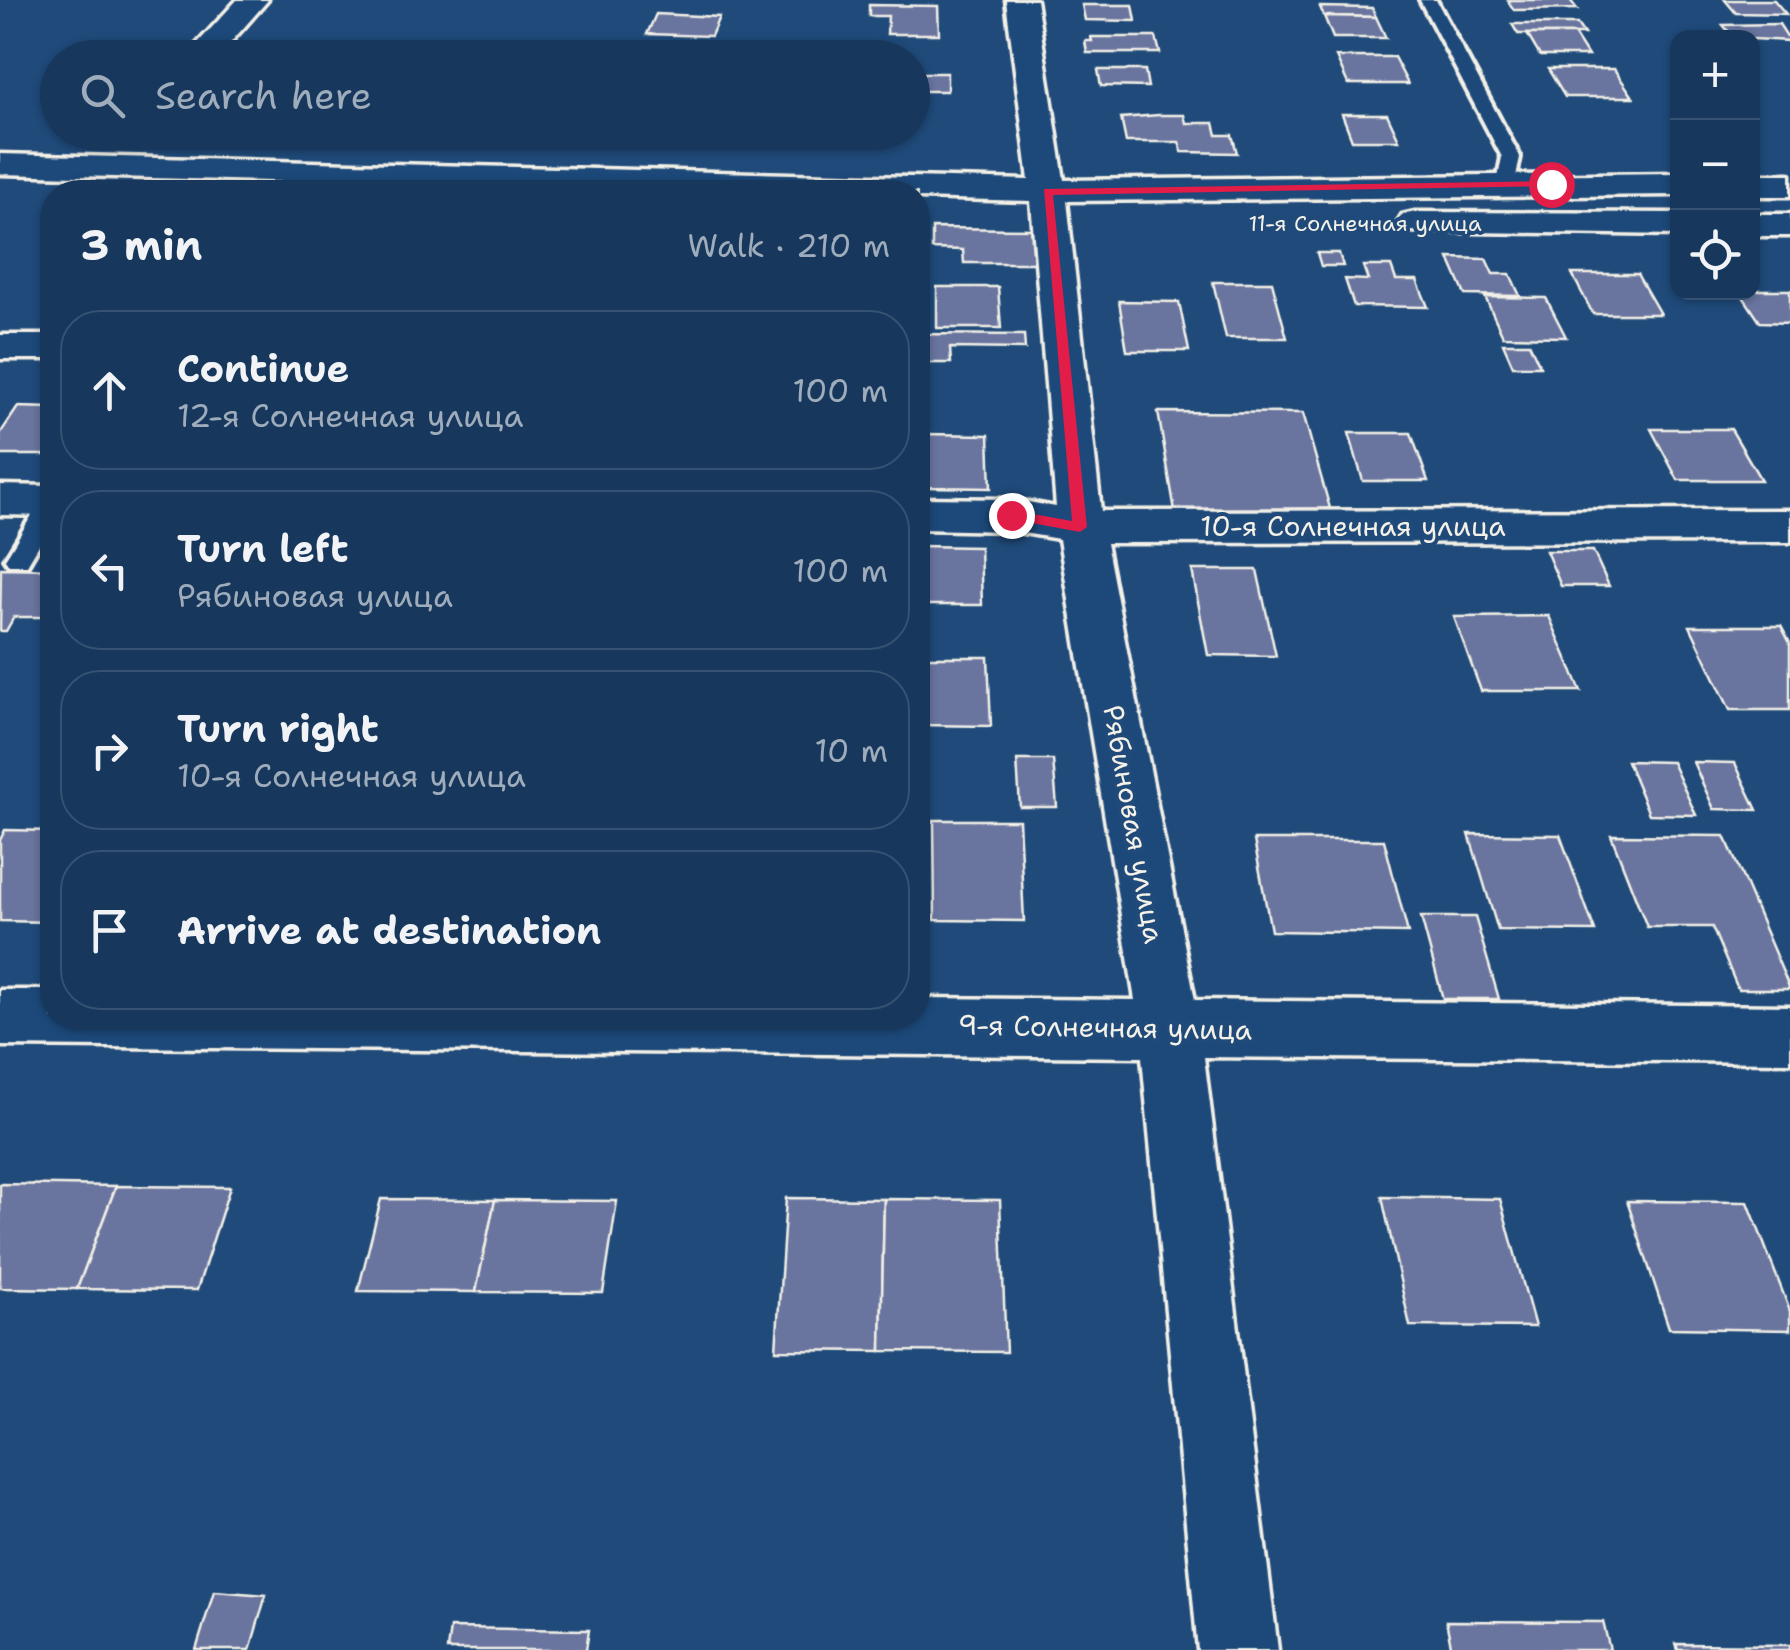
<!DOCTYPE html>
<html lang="en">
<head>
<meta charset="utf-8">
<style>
  :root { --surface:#17385c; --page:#244365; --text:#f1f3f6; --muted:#9eacbb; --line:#365272 }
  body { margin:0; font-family:"Shantell Sans",sans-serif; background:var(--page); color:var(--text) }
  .controls { position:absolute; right:30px; top:30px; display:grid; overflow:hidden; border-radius:20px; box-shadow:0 2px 8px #0004 }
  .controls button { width:90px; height:90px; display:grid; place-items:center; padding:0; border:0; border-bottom:2px solid var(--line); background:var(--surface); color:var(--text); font:50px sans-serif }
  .stop { position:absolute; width:30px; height:30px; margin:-22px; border:8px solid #e11d48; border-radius:50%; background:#fff }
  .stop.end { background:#e11d48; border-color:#fff; box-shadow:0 2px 10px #0008 }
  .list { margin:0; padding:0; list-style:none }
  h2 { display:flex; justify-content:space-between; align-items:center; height:130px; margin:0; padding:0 40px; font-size:42px }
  h2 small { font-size:32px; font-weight:400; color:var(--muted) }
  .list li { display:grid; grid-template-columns:65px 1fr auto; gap:30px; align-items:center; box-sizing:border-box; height:160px; margin:0 20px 20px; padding:0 20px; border:2px solid var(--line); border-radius:40px }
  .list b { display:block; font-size:38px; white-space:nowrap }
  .list p { margin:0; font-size:32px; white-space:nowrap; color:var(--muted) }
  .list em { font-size:32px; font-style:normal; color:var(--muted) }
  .icon { flex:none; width:55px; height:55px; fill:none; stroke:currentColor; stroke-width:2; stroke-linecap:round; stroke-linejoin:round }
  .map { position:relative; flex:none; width:1790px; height:1650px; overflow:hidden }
  .search { position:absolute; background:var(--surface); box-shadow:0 2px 8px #0004; left:40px; top:40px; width:890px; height:110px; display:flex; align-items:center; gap:25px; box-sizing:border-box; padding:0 35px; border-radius:55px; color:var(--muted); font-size:38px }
  .panel { position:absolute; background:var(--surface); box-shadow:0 2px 8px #0004; left:40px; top:180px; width:890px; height:850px; border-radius:40px }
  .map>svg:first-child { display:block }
</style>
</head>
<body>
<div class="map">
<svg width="1790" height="1650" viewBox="0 0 1790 1650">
  <rect width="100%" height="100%" fill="#1f4a7a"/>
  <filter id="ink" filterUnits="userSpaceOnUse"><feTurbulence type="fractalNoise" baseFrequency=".01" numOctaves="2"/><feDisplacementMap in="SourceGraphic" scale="20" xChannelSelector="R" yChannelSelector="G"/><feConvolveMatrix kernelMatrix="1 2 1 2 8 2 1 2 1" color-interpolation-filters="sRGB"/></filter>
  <g filter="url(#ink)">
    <g fill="#69749f" stroke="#f4f1e8" stroke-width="2.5">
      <path d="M1507,0H1570L1577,9L1514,10Z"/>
      <path d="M1725,0H1774L1786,14L1736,13Z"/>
      <path d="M869,5L938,6L939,34H887L888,16H869Z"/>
      <path d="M1082,5H1133L1136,21L1085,20Z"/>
      <path d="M1320,7L1372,8L1376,17L1324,16Z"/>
      <path d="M656,14L719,17L711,36L647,34Z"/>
      <path d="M1324,16L1376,17L1386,38H1333Z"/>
      <path d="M1512,24H1577L1584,34H1518Z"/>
      <path d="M1779,24L1790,41L1734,38L1723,25Z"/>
      <path d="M1527,34H1574L1588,56H1540Z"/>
      <path d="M1091,37H1156L1160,53H1087L1085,41H1092Z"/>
      <path d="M1336,57H1394L1408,84H1348Z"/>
      <path d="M1548,69H1614L1633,97H1565Z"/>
      <path d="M1098,70H1145L1148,87L1101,86Z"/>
      <rect x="912" y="73" width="35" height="18"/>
      <path d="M1342,114H1387L1399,140H1352Z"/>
      <path d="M1159,115H1184L1186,123H1214L1217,135H1232L1237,153L1182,152L1179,142H1126L1121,118Z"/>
      <path d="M932,228L1037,229L1040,263H964L963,250L932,249Z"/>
      <path d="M1317,253H1339L1343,266H1321Z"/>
      <path d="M1449,258L1486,259L1493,274H1510L1520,296L1465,295Z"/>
      <path d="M1363,266H1391L1396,280H1417L1428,307L1354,306L1345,279L1368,280Z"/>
      <path d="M1572,274H1637L1660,314H1593Z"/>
      <path d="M1213,282H1272L1287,338H1226Z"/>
      <path d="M937,287H998L1001,328H937Z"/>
      <path d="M1752,290H1790V323L1760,322L1740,292Z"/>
      <path d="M1485,297L1546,298L1566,337L1503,336Z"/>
      <path d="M1119,301L1179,302L1189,351H1127Z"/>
      <path d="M918,334L1024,335L1025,349L950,348L951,363H918Z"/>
      <path d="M1503,343H1529L1540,366H1513Z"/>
      <path d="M18,407L52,408V455H0V434Z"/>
      <path d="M1158,412L1303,413L1331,512L1175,511Z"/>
      <path d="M1651,429H1731L1761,480H1678Z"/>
      <path d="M1349,433H1411L1428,481H1363Z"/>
      <path d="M924,434L989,435L991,488L925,487Z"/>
      <path d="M918,546L980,547L982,605H918Z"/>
      <path d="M1546,551H1593L1609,586H1561Z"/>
      <path d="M1,568L52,569V617H14L6,631H0Z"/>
      <path d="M1192,570H1257L1276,656L1208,655Z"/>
      <path d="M1549,616L1581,691H1481L1454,617Z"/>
      <path d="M1690,626H1781L1790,643V710H1730Z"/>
      <path d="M918,657H988L991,726L918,725Z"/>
      <path d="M1017,760H1053L1057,807H1020Z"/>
      <path d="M1627,761L1672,762L1696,815L1649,814Z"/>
      <path d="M1693,762L1735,763L1757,810L1714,809Z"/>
      <path d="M934,820H1019L1024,921L935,920Z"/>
      <path d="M5,830L52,831V922L0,921V840Z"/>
      <path d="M1469,834L1560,835L1595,931L1498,930Z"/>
      <path d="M1611,835L1725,836L1790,989H1738L1712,927H1647Z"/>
      <path d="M1254,840H1384L1408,933L1271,931Z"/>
      <path d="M1421,917H1475L1499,999H1443Z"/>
      <path d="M0,1184L116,1186L77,1289L0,1288Z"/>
      <path d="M116,1186L230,1187L197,1290L77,1289Z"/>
      <path d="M1382,1197L1500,1199L1535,1327L1410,1326Z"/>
      <path d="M786,1198L884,1199L881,1351L776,1350Z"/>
      <path d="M381,1199L495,1200L476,1292L358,1291Z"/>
      <path d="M884,1199L1000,1200L1006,1352L881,1351Z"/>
      <path d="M495,1200L617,1201L603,1293L476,1292Z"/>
      <path d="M1627,1201L1748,1202L1790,1311V1330L1669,1328Z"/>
      <path d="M214,1591L266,1595L250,1650H196Z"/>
      <path d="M1446,1621L1603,1622L1610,1650H1452Z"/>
      <path d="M450,1628L589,1630L586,1650H447Z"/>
      <path d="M1676,1644L1790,1645V1650H1678Z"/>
    </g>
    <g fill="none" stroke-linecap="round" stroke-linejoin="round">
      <g stroke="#f4f1e8" stroke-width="8">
        <g id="service">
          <path d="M1420,0H1436L1520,157L1514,187L1497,183L1502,157Z"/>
          <path d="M52,495V523L27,565H9L5,559L9,553L43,497Z"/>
        </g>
      </g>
      <g stroke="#f4f1e8" stroke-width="7">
        <g id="minor">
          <path d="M237,0H268L217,58H184Z"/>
          <path d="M1006,0H1036L1064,180L1678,173V195L1067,201L1101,511L1790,510V542L1106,543L1195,1000L1790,1006V1062L1204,1057L1278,1650H1198L1142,1057L0,1046V990H52V1018H918V998L1135,1000L1059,539L1011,531L918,529V498L1011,499L1056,507L1031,201L918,198V192H697L0,174V154L1029,180Z"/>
          <rect x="1752" y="174" width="38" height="22"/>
          <path d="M1415,212L1678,213V235L1402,231L1397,223L1402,215Z"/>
          <rect x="1752" y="214" width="38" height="22"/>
          <rect x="0" y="335" width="52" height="24"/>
          <path d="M0,485L52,486V516L0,515Z"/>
        </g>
      </g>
      <use href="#service" fill="#1f4a7a" fill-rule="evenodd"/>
      <use href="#minor" fill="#1f4a7a" fill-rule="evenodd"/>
    </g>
  </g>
  <path fill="#e11d48" d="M1551,181L1555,186L1053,195L1087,527L1080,532L1006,518L1011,510L1072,521L1044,189Z"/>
  <g text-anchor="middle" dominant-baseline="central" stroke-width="8" stroke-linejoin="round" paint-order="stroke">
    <g font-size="22" fill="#f4f1e8" stroke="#1f4a7a">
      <text x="1365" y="223">11-я Солнечная улица</text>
    </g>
    <g font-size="28" fill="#f4f1e8" stroke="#1f4a7a">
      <text x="1353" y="526">10-я Солнечная улица</text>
      <text transform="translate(1134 824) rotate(80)">Рябиновая улица</text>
      <text transform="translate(1105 1027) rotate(1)">9-я Солнечная улица</text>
    </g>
  </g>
</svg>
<div class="controls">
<button>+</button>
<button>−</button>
<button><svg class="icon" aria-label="locate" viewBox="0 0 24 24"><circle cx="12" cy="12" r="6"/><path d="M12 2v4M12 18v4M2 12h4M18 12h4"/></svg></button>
</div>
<div class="stop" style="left:1551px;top:184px"></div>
<div class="stop end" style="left:1011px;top:515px"></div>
<div class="search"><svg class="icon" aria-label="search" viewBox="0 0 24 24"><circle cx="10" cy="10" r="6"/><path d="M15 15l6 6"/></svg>Search here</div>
<section class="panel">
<h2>3 min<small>Walk · 210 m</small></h2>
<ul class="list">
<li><svg class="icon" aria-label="ahead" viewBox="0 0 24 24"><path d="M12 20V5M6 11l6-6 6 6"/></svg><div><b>Continue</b><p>12-я Солнечная улица</p></div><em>100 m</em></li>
<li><svg class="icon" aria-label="left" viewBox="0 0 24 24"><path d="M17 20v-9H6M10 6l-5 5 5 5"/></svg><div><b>Turn left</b><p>Рябиновая улица</p></div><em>100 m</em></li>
<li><svg class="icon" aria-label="right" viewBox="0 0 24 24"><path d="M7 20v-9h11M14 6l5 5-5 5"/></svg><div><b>Turn right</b><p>10-я Солнечная улица</p></div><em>10 m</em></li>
<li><svg class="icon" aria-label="arrive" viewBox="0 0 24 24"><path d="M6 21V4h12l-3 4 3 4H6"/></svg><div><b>Arrive at destination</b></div></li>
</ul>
</section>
</div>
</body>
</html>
